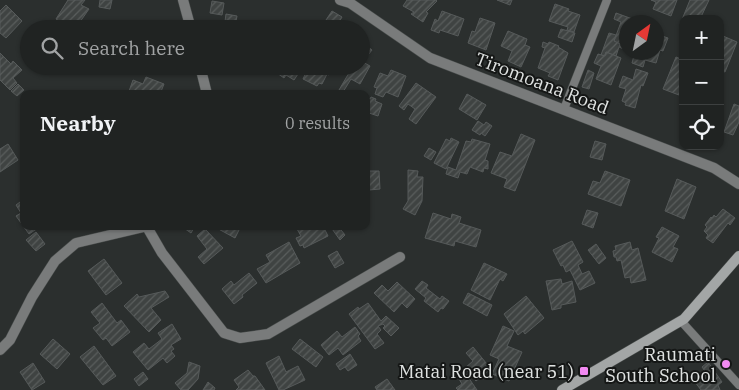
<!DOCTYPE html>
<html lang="en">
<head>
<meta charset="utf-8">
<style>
  :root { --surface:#202322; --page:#2d2f2f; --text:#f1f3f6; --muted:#a2a4a5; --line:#3d4040 }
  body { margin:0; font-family:"IBM Plex Serif",serif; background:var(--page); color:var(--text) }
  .controls { position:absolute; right:15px; top:15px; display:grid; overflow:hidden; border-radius:10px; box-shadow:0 1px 4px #0004 }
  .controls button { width:45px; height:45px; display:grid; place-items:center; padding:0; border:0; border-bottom:1px solid var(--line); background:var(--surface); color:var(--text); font:25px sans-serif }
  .compass { position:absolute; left:619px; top:15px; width:45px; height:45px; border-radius:50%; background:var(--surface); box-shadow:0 1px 4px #0004; rotate:33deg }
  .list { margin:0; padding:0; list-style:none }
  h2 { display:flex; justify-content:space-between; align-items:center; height:65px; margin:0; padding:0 20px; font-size:21px }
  h2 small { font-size:16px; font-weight:400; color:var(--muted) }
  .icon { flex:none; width:28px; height:28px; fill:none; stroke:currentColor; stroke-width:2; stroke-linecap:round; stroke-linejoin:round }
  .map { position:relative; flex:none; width:739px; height:390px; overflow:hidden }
  .search { position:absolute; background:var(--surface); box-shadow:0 1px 4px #0004; left:20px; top:20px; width:350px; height:55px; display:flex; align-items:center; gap:12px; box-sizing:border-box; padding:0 18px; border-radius:28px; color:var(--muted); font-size:19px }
  .panel { position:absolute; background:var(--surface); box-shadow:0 1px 4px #0004; left:20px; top:90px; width:350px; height:140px; border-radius:10px }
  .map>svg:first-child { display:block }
</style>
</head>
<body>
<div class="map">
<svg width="739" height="390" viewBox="0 0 739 390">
  <defs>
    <pattern id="building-hatch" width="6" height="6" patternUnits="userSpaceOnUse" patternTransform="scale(1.25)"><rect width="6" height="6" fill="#3f4342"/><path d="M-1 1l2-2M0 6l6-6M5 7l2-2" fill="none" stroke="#5a5e5d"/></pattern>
  </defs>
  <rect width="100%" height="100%" fill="#2b2f2e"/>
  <g fill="url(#building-hatch)" stroke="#565a5a">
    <path d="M68,0H85L81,5L89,9L75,29H65L67,26L56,19Z"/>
    <path d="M100,0H112L110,9L99,7Z"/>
    <path d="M407,0H436L437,1L426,12L428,13L423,22L411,14L414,12L403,6Z"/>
    <path d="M497,0H512L510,5Z"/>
    <path d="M651,0H677L671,16L653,9L656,2Z"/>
    <path d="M690,0H709L700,19H683V23L681,22Z"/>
    <path d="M212,1L224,3L222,15L210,13Z"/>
    <path d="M555,4L569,9L568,11L580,15L574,32L567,30L568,27L549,21Z"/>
    <path d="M6,5L22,21L6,38L0,33V11Z"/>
    <path d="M332,11L342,17L335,29L324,23Z"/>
    <path d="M442,11L464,19L458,36L440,30L439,33L431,30L435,19L438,21Z"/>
    <path d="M616,13L638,21L626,22V50L619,47L620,44L614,41L621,22L614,19Z"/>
    <path d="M226,14L237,16L235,27L242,29H224Z"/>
    <path d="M480,18L495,23L486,50L468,43L472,31L475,32Z"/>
    <path d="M561,29L575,33L572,42L558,37Z"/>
    <path d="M508,31L527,39L525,45L530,47L521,67L508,61L512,51L501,46Z"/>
    <path d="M609,33L616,35L614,41L620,44L616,56L606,52L605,56L601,55Z"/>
    <path d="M656,34L668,38L663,51L660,50L656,63L645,60L643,67L632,63L635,52H656Z"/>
    <path d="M723,36L737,42L725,72L720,70V42Z"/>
    <path d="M543,42L548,44L549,42L559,46L558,47L568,53L558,80L548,76L550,73L538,68L545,48L542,47Z"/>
    <path d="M363,43L372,50L364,60L361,58V46Z"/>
    <path d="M606,52L621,58L611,85L596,79L601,66L594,63L598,54L605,56Z"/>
    <path d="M0,53L11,64L13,61L22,70L13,78L17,83L10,90L0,80Z"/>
    <path d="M676,57L683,60V85L679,95L663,89Z"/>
    <path d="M361,61L370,66L360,84L351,79L343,92L339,90L353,66H361Z"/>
    <path d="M150,66H168V68L150,69Z"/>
    <path d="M277,66H299L297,69L300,71L294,80L286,75L284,78L274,71Z"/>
    <path d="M309,66H336L329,75L327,74L322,84L319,83L317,86L303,79Z"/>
    <path d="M636,69L648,73L643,86L641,85L635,108L625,105L626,103L622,101L626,89L619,87L623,76L633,80Z"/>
    <path d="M391,70L406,76L398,97L386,92L383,97L375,94L377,88L374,87L380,73L388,76Z"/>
    <path d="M588,70L594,73L589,89L582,87Z"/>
    <path d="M146,77L164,84L160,94H128L133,80L143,84Z"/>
    <path d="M416,83L436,97L416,124L409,119L415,109L408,104L404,110L399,106Z"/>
    <path d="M18,84L24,90L17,96L11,91Z"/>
    <path d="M467,94L486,105L477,120L459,109Z"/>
    <path d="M371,97L376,99L375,101L382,104L378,116L366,112V101L367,98L370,99Z"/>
    <path d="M734,104L739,106V122L733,135L724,132Z"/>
    <path d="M478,121L484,125L486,122L492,126L485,136L481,133L480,135L472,130Z"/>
    <path d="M521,134L535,140L515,191L504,187L507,179L491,173L500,152L512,156Z"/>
    <path d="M451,138L459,142L446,169L434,163L446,139L450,141Z"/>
    <path d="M472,139L490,144L485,160L488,161V169L484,168L483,172L470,167L467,174L460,172L458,178L446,174L448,167L456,170L466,141L471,142Z"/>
    <path d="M595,141L606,144L602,160L590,157Z"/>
    <path d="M8,144L18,160L0,172V149Z"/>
    <path d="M429,148L436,152L431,160L424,156Z"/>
    <path d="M408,170L418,171L417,177H423L422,201L415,215L403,209L408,201Z"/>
    <path d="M366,171H379L380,189L369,190L366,192Z"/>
    <path d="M605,171L630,180L621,206L588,194L593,181L600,183Z"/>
    <path d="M677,179L696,187L684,219L665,211Z"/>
    <path d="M24,199V226H41L29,234L16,216L21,213L16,205Z"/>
    <path d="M723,209L735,218L730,225L728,223L713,243L706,238L708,235L704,231L707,227L705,225L711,217L712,218L714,215L716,217Z"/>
    <path d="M587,210L598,213L593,228L582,224Z"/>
    <path d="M433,213L451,219L452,214L461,217L459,223L481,230L476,247L455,241L454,246L425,238Z"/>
    <path d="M181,226H195L191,233Z"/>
    <path d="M213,226H241L235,238Z"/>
    <path d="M303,226H323L328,236L304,248L303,245L300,246L296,238L301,236L297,229Z"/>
    <path d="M330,226H338L345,235L340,240Z"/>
    <path d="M662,227L679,236L673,247L678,249L672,262L652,252L659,238L656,237Z"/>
    <path d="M205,229L223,248L204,264L198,257L207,249L197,236Z"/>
    <path d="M36,232L45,244L36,251L26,240Z"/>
    <path d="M572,241L583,262L578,265L582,274L589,271L595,283L580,290L570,270L566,272L563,265L561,266L553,250Z"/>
    <path d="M289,242L300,263L266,283L257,269L270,262L266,255Z"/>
    <path d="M630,242L632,250L638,248L646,280L631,283L630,277L625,278L621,260L617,261L616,257H614L613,251L616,250L615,246Z"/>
    <path d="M596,244L606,258L599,264L588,250Z"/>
    <path d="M337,251L344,263L335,268L328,256Z"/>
    <path d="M104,259L122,283L106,295L88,271Z"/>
    <path d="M484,263L507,274L503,281L500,279L490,300L471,290Z"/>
    <path d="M249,273L257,283L242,295L243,297L234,304L222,289L231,281L234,285Z"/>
    <path d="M561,279L562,284L572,281L576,302L561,305V308L552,310L546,281Z"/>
    <path d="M422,281L428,285L426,288L440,299L442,296L449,301L443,309L441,308L438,312L424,301L426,298L415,289Z"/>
    <path d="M397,282L415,299L407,308L402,303L394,312L374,293L382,285L388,291Z"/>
    <path d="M165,291L169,297L151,308L161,320L149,332L124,306L137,294L139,297Z"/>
    <path d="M468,293L492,305L487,316L463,303Z"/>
    <path d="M526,296L544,318L525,334L523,331L518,335L504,314Z"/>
    <path d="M102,303L117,323L121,320L130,332L112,346L106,338L103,340L93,328L100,323L91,312Z"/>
    <path d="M368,303L381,321L386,316L399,328L391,336L383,328L385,326L383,324L378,326L381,330L377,334L384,343L375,349L349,314L358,307L359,309Z"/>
    <path d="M172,324L181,339L171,345L174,349L171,351L175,356L167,363L163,358L148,370L133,352L144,343L149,349L162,339L158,333Z"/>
    <path d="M503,326L514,331L507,346L522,352L509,381L492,374L499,359L490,355Z"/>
    <path d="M355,327L360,334L358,336L361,341L343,355L338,348L329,355L321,345L337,331L342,337Z"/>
    <path d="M53,339L70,354L57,369L40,354Z"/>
    <path d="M300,339L323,357L316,367L292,349Z"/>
    <path d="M94,346L116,376L103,385L80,357Z"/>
    <path d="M473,347L491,369L476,381L465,368L473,361L466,353Z"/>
    <path d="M350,354L357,365L348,371L345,367L340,370L336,364Z"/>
    <path d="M279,356L286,372L298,366L305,380L283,390H279L266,363Z"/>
    <path d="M189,362L200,366L198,379L188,390H181L175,383L187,373Z"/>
    <path d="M708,362L722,382L718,385L720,390H701L695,382L707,374L702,367Z"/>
    <path d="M33,363L45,382L32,390L20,372Z"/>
    <path d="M248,370L253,376H255L265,390H236L239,387L234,380Z"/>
    <path d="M143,372L148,379L139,386L134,379Z"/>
    <path d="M466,374L477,390H458L456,388L462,384L459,379Z"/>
    <path d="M387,379L395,390H377L375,387Z"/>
    <path d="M208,382L215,388L214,390H203Z"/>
  </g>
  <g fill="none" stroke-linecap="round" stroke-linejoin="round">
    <g stroke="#484c4b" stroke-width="9">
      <g id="lane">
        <path d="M564,109L607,0"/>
        <path d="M681,321L739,385"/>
      </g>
    </g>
    <g stroke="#484c4b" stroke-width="11">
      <g id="street">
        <path d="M183,0L191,29"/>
        <path d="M340,0L350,3L430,58L714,168L739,184"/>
        <path d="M200,66L207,94"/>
        <path d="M147,227L162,253L224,333L240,338L268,334L400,257"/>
        <path d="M0,350L10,340L32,297L55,261L76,243L148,226"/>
      </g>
    </g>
    <g stroke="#484c4b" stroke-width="11">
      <path id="secondary" d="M562,390L684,319L739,256"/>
    </g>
    <use href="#lane" stroke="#797b7b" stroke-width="8"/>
    <use href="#street" stroke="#797b7b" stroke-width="10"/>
    <use href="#secondary" stroke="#a3a6a6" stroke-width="10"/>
  </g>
  <g fill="#f28af2" stroke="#151716" stroke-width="2">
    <circle cx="726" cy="364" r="5"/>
    <rect x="579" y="366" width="10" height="10" rx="2.5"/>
  </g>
  <g text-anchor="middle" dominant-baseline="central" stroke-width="4" stroke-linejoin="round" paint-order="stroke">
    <g font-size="18" fill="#dfe2e1" stroke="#151716">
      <text transform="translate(542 83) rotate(21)">Tiromoana Road</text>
    </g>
    <g font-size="18" fill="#dfe2e1" stroke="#151716" text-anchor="end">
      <text x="716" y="354">Raumati<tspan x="716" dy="21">South School</tspan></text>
      <text x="574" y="371">Matai Road (near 51)</text>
    </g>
  </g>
</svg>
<div class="controls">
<button>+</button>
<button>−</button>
<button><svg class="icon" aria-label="locate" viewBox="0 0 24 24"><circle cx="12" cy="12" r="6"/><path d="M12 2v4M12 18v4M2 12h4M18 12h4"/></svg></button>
</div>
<svg class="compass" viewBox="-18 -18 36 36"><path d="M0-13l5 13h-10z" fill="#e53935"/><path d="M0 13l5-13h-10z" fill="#a2a4a5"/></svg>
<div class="search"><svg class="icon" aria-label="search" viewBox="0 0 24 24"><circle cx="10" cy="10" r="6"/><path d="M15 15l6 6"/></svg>Search here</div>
<section class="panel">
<h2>Nearby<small>0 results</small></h2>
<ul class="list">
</ul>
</section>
</div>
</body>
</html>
